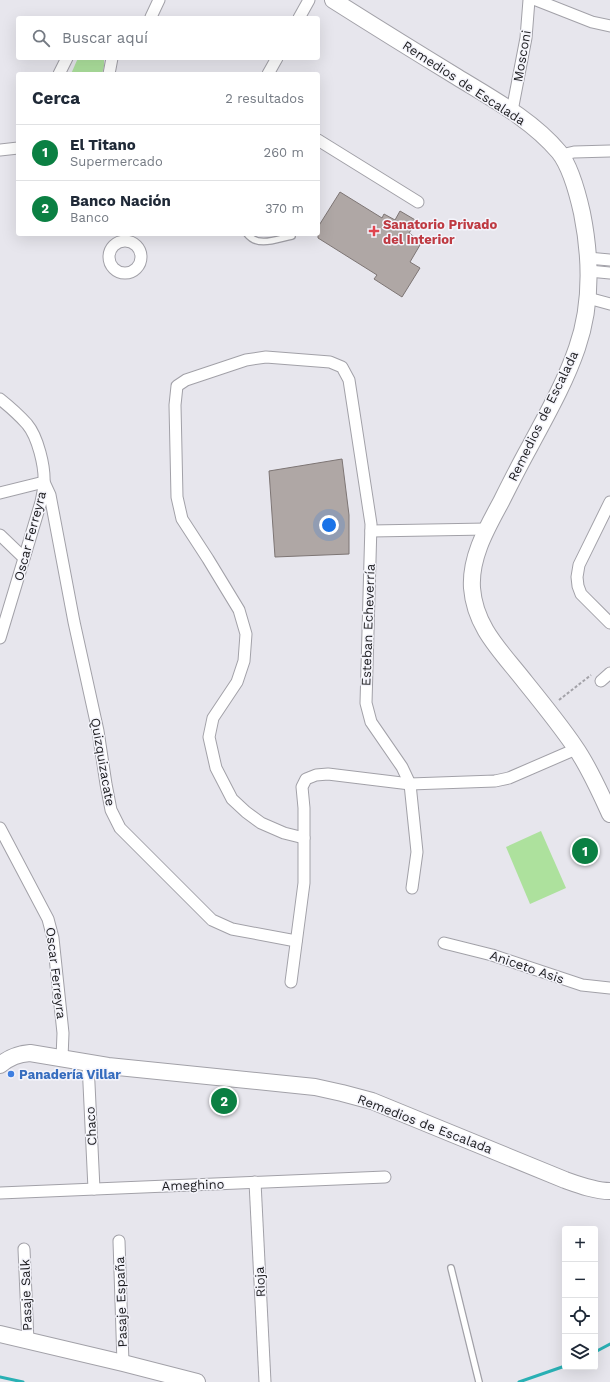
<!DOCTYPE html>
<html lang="es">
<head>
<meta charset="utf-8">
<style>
  :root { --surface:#fff; --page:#f6f6f7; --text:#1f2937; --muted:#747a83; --line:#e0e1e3; --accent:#0b8043 }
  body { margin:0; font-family:"Work Sans",sans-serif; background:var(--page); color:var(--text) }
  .controls { position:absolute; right:12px; bottom:12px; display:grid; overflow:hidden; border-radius:4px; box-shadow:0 4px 16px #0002 }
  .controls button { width:36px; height:36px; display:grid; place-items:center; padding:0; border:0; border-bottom:1px solid var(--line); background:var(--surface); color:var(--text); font:20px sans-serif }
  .you { position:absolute; left:329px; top:525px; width:14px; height:14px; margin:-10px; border:3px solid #fff; border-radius:50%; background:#1a73e8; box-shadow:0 0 0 6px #1a73e833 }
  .badge { display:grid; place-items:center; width:26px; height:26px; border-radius:50%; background:var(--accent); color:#fff; font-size:13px; font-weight:700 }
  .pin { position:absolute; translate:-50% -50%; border:2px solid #fff; box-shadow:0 1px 4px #0006 }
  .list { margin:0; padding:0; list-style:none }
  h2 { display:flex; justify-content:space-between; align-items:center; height:52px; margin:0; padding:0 16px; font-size:17px }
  h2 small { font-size:13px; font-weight:400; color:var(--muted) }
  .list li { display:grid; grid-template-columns:26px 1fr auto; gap:12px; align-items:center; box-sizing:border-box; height:56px; padding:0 16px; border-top:1px solid var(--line) }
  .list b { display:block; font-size:15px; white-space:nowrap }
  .list p { margin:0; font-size:13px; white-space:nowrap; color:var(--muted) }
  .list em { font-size:13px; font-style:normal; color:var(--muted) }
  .icon { flex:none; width:22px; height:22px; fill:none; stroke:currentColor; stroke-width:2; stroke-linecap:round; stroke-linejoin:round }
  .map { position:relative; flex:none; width:610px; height:1382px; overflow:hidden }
  .search { position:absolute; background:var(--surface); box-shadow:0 4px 16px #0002; left:16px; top:16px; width:304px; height:44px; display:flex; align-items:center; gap:10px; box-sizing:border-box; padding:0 14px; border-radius:4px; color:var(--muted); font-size:15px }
  .panel { position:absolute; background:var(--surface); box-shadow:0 4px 16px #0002; left:16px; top:72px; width:304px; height:164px; border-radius:4px }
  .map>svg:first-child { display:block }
</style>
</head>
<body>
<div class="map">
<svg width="610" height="1382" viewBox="0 0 610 1382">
  <rect width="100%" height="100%" fill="#e7e6ed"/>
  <g fill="#ade19d">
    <path d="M78,58H104V66L102,74H71Z"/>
    <path d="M541,831L566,888L530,904L506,847Z"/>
  </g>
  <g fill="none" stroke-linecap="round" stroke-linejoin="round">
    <g stroke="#29b0b4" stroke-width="3">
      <path d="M595,1352L610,1344"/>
      <path d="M0,1377L23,1382"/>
      <path d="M519,1382L565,1366"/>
    </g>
  </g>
  <g fill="#afa7a5" stroke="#7d7574">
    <path d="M340,192L382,218L384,214L395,220L400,211L417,221L409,233L416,238L414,241L420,245L410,262L420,268L402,297L374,279L377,275L318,238V227Z"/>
    <path d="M342,459L349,515V554L275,557L269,471Z"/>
  </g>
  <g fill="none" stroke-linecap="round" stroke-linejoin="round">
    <g stroke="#a2a1a8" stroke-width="8">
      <g id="service">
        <path d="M247,234C258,248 277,239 292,236"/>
        <path d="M451,1268L479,1382"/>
      </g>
    </g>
    <g stroke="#a2a1a8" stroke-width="13">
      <g id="minor">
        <path d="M536,0L592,22L610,26"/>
        <path d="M151,17L159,0"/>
        <path d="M299,18L309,0"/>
        <path d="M59,74L67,58"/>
        <path d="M109,74L112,58"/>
        <path d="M268,74L277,58"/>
        <path d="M512,111L526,38L529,0"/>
        <path d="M318,140L418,202"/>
        <path d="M0,150L18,148"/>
        <path d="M561,155L574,152L610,151"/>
        <circle cx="125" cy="257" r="16"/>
        <path d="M588,258L610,260"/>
        <path d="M589,271L610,273"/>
        <path d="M588,298L610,304"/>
        <path d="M0,399C10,407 19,415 27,424C38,437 45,467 44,483C44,489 42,496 41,502L0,638"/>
        <path d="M0,493L44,482L50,495L74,622L98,731L106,784L111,810L120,828L212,920L232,929L296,941"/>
        <path d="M610,502L579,565L577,577L578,586L581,594L610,623"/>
        <path d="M371,531L487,529"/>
        <path d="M0,535L24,558"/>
        <path d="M601,681L610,673"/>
        <path d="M0,828L48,919L53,938L63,1033L62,1058"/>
        <path d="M304,838L284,833L261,823L246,812L232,799L216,768L209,737L213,718L237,682L244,661L246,634L239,610L208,559L182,519L177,497L175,405L177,386L186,380L246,360L266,357L330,362L342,367L349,380L371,524L366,703L371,722L402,767L410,784L417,852L412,888"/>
        <path d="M444,943L492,955L582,985L610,988"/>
        <path d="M291,982L304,883V808L302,787L306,779L316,775L328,774L410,784L495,781L509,778L576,749"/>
        <path d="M88,1063L94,1189"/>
        <path d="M255,1182L265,1382"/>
        <path d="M0,1193L385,1177"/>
        <path d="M119,1241L123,1363"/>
        <path d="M24,1249L28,1341"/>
      </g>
    </g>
    <g stroke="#a2a1a8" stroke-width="18">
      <g id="secondary">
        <path d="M333,0C374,26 416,52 457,77C493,99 532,120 559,152C570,166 578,195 582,213C591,258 592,305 577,348C565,383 546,416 529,448C519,466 510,484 501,502C487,528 470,557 472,588C475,628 502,652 526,683C543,704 560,725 575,747C589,767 600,792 610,814"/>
        <path d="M0,1065C10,1057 18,1054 30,1053L108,1066L315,1087L342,1093L372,1101L565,1180C579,1185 595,1191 610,1191"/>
        <path d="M0,1334L123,1363L197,1382"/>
      </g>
    </g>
    <path stroke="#a3a2a8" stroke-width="2" stroke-dasharray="3 2" stroke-linecap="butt" d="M559,700L591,675"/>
    <use href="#service" stroke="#fff" stroke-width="5.5"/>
    <use href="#minor" stroke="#fff" stroke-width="11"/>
    <use href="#secondary" stroke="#fff" stroke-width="16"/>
  </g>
  <path fill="#e0444e" stroke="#f4f4fb" stroke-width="1.5" d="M372 225h4v4h4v4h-4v4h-4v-4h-4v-4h4z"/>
  <circle fill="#3f7fe0" stroke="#f4f4fb" stroke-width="1.5" cx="11" cy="1074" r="4"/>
  <g text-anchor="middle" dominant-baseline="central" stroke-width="3" stroke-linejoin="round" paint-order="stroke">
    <g font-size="13" fill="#1b1b1e" stroke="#f4f4fb">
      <text transform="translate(522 56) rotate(-80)">Mosconi</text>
      <text transform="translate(464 83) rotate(33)">Remedios de Escalada</text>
      <text transform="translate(543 416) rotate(-64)">Remedios de Escalada</text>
      <text transform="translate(30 536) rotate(-75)">Oscar Ferreyra</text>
      <text transform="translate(368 625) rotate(-88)">Esteban Echeverría</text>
      <text transform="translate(103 762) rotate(80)">Quizquizacate</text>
      <text transform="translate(527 967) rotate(19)">Aniceto Asis</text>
      <text transform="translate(56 973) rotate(83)">Oscar Ferreyra</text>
      <text transform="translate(425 1124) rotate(21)">Remedios de Escalada</text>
      <text transform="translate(91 1126) rotate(-93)">Chaco</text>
      <text transform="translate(193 1185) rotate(-2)">Ameghino</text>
      <text transform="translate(260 1282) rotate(-93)">Rioja</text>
      <text transform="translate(26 1295) rotate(-92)">Pasaje Salk</text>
      <text transform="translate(121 1302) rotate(-92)">Pasaje España</text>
    </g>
    <g font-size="13" font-weight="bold" fill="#be3a42" stroke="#f4f4fb" text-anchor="start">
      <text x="383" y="224">Sanatorio Privado<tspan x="383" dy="15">del Interior</tspan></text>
    </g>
    <g font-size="13" font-weight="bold" fill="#366cbe" stroke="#f4f4fb" text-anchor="start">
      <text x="19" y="1074">Panadería Villar</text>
    </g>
  </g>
</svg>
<div class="controls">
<button>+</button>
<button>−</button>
<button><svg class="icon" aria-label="locate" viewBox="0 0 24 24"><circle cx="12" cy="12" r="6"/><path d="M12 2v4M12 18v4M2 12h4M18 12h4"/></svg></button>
<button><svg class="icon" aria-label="layers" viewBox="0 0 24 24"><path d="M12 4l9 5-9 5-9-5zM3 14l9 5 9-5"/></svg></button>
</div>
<div class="you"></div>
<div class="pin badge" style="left:585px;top:851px">1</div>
<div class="pin badge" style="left:224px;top:1101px">2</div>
<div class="search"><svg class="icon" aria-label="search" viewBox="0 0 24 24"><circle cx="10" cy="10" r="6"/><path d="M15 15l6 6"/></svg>Buscar aquí</div>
<section class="panel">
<h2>Cerca<small>2 resultados</small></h2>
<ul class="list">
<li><span class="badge">1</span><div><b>El Titano</b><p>Supermercado</p></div><em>260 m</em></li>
<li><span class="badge">2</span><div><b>Banco Nación</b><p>Banco</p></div><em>370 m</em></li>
</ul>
</section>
</div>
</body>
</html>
